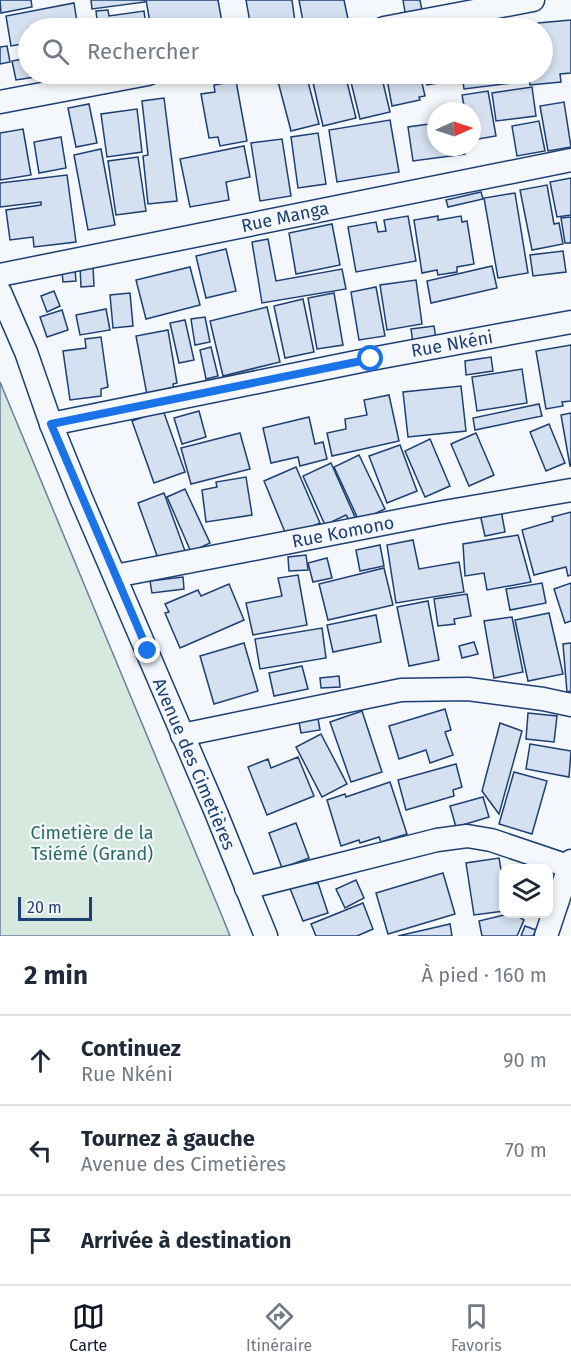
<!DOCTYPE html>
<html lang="fr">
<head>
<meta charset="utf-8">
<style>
  :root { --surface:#fff; --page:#f2f2f3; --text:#1f2937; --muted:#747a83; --line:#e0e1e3; --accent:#111827 }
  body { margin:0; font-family:"Fira Sans",sans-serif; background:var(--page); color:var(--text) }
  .controls { position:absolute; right:18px; bottom:18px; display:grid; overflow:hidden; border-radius:12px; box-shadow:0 3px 9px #0003 }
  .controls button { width:54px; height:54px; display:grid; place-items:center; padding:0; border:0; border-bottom:2px solid var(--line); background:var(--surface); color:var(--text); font:30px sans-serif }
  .compass { position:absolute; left:427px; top:102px; width:54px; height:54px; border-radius:50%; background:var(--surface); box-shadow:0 3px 9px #0003; rotate:87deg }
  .scale { position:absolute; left:18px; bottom:15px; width:74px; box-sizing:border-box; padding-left:6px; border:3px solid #1d3f73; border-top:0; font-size:16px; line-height:21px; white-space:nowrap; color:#1d3f73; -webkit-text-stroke:4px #f4f7fb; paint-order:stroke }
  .stop { position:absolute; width:18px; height:18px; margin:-14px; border:4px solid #1a73e8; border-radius:50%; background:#fff }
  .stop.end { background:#1a73e8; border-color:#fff; box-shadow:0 2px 6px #0008 }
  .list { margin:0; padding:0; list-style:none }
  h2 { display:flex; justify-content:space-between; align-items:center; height:78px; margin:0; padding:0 24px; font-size:26px }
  h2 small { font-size:20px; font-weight:400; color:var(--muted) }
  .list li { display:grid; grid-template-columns:39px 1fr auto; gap:18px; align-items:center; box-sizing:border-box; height:90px; padding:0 24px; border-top:2px solid var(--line) }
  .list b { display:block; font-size:22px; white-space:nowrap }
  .list p { margin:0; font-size:20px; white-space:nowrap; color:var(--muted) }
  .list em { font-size:20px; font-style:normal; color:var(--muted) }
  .icon { flex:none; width:33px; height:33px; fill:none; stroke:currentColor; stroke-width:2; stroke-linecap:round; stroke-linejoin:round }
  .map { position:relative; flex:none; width:571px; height:936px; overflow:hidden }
  .search { position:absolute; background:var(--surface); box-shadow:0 3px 9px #0003; left:18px; right:18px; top:18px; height:66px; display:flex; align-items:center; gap:15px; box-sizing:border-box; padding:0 21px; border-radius:33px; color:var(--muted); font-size:22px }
  .sheet { height:348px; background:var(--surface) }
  nav { display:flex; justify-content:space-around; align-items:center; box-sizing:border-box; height:84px; border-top:2px solid var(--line); background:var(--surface); font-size:16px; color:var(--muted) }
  nav a { display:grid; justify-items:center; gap:3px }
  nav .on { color:var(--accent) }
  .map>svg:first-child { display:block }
</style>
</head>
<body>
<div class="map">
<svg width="571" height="936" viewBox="0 0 571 936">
  <rect width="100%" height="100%" fill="#f4f7fb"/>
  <path fill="#d7e8df" stroke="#687fa3" stroke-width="1.5" d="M0,382L222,916L230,936H0Z"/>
  <g fill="#d5e0f0" stroke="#1d3f73" stroke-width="1.5">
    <path d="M0,0H31L32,7L1,13Z"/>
    <path d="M91,0H144L145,2L92,9Z"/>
    <path d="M146,0H218L223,28H151Z"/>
    <path d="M246,0H292L295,22L251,28Z"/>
    <path d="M299,0H344L348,19L304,27Z"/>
    <path d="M403,0H420L422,10L405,12Z"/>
    <path d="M74,3L78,28H28V43L11,46L6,16Z"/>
    <path d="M108,10L109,16L144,11L146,28H98L96,11Z"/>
    <path d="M571,20V73L560,74L561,82L530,85L529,74H542V28H538V23Z"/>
    <path d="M7,46L10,62L0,64V47Z"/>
    <path d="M28,58V74H35V77L16,80L12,61Z"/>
    <path d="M276,74H306L319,124L291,131Z"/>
    <path d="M311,74H345L356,118L323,126Z"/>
    <path d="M349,74H381L390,112L360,119Z"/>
    <path d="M386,74H420L425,96L419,97L420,100L392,106Z"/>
    <path d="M425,74H456L457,80L427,85Z"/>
    <path d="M462,74H510L512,83L464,89Z"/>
    <path d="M236,81L247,141L220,146L218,137L209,138L201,94L215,92L214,85Z"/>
    <path d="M532,87L536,116L496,121L492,93Z"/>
    <path d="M488,91L496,136L472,140V111H465L462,95Z"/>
    <path d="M164,98L177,201L148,204L143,156L148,155L142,101Z"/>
    <path d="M564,102L571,147L548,151L540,106Z"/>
    <path d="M89,104L97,143L76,147L68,108Z"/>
    <path d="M137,109L142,152L107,157L101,114Z"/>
    <path d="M390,120L399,172L337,182L329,130Z"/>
    <path d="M539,121L545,151L517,156L512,126Z"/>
    <path d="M436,123V147H464L465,154L413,161L408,127Z"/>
    <path d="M23,129L31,175L0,180V133Z"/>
    <path d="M318,133L326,184L298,188L291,137Z"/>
    <path d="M61,137L66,168L39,173L34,142Z"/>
    <path d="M282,139L291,196L260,201L251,143Z"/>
    <path d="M244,146L250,177L226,182L229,200L190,207L180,159Z"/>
    <path d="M101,149L115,225L88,230L74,155Z"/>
    <path d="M138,157L146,211L116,215L108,161Z"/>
    <path d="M67,175L76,242L34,247L33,237L10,240L6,210L41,205V202L0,207V183Z"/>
    <path d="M571,178V215L557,217L550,182Z"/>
    <path d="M547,185L554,224L559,223L563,244L532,250L520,190Z"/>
    <path d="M481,192L483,199L448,207L446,200Z"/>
    <path d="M515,193L528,273L498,278L484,198Z"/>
    <path d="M408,216L416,261L356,272L348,227L376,222L378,232L386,231L384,220Z"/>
    <path d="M438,216V220L461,216L462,222L467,221L474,264L457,267V272L438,275L437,270L422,273L414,220Z"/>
    <path d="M571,217V243H565L561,218Z"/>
    <path d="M332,224L340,265L296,274L289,233Z"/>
    <path d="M268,239L276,281L342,269L346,289L262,303L252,242Z"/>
    <path d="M226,249L236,291L206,298L196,256Z"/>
    <path d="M563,251L566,272L533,276L530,255Z"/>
    <path d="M80,266H93L94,286L81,287Z"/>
    <path d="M492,266L497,288L431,303L427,281Z"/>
    <path d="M190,267L200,305L146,319L136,280Z"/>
    <path d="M75,270L76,281L63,282L62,271Z"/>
    <path d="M416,280L422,324L387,330L380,285Z"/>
    <path d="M376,287L385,336L359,340L351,292Z"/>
    <path d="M54,291L60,306L47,312L41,296Z"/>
    <path d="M130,293L133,326L113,328L110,295Z"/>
    <path d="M334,293L343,345L317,349L308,298Z"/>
    <path d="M303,299L314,352L285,358L274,306Z"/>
    <path d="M267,307L280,362L223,376L210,321Z"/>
    <path d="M106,309L110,330L80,335L76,315Z"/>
    <path d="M62,310L68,330L47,337L40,317Z"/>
    <path d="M205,317L210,342L195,345L191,319Z"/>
    <path d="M185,320L194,360L179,363L170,323Z"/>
    <path d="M434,326L436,339L413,343L411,329Z"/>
    <path d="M168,330L177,383L173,384L174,390L147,395L136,336Z"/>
    <path d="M101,337L108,387L101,389V396L70,400L63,351L86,348L85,339Z"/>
    <path d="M571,345V401L562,402L563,406L546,409L536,351Z"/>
    <path d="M211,347L218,376L206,379L200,350Z"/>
    <path d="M491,357L493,371L466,375L465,361Z"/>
    <path d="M522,369L527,403L477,411L472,377Z"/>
    <path d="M461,386L466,431L408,437L403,392Z"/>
    <path d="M389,395L399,441L332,456L327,433L346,429L345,419L367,415L364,400Z"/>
    <path d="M539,404L542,416L475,430L473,418Z"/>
    <path d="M163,410L185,472L154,483L132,421Z"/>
    <path d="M199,411L206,437L182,444L174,418Z"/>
    <path d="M571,413V466H570L561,415Z"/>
    <path d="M309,417L315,444L323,442L327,459L300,466L298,457L271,463L263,428Z"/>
    <path d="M549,424L565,463L546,471L530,432Z"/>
    <path d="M240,433L250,469L191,484L181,448Z"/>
    <path d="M476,433L494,475L469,486L451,444Z"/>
    <path d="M430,439L450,486L425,497L405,451Z"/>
    <path d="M400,445L417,491L387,503L369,456Z"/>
    <path d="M359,455L385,509L359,521L334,467Z"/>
    <path d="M331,463L355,517L349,520L346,515L325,525L303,476Z"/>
    <path d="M296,467L320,523L287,537L264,481Z"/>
    <path d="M246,477L252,515L206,522L202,490L217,487L216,482Z"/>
    <path d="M185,489L210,543L191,552L167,497Z"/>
    <path d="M164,493L185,551L159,561L138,503Z"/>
    <path d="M501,510L505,532L485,536L480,514Z"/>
    <path d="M571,512V575L568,576L566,567L534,575L522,530L553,521L552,517Z"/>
    <path d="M518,535L531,582L487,590L484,573L465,576L463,544Z"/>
    <path d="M413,540L419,569L459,562L464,592L396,603L387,545Z"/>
    <path d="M380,545L384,566L360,571L356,550Z"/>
    <path d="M306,555L308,570L289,571L288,557Z"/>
    <path d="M327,558L332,578L313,582L308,563Z"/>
    <path d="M384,568L393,605L328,620L319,584Z"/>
    <path d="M298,575L307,625L253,635L246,603L282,596L278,578Z"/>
    <path d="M183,577L184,589L152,593L150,581Z"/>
    <path d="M542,583L546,603L510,610L506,589Z"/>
    <path d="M571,583V621L565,623L554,589Z"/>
    <path d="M229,584L244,620L180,648L165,613L169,612L165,604L198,590L201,596Z"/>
    <path d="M467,594L471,616L454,619L455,624L438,626L434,599Z"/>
    <path d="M428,601L439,660L409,666L397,607Z"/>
    <path d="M549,613L563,674L528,681L515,620Z"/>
    <path d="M376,615L381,642L333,652L327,625Z"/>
    <path d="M512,617L523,672L494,678L484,621Z"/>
    <path d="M322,628L326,658L260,669L255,639Z"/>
    <path d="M474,642L478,654L462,658L459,646Z"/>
    <path d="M244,643L258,691L214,704L200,656Z"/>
    <path d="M571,643V691L567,692L563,644Z"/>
    <path d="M302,666L308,689L274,696L269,673Z"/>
    <path d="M339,676L340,687L321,688L320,678Z"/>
    <path d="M445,709L451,730L445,732L453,755L430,763L426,750L399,759L389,726Z"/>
    <path d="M362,711L382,772L351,782L330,722Z"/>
    <path d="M528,713L557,716L554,742L526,739Z"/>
    <path d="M318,719L320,730L301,733L299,722Z"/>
    <path d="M500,723L522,731L499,814L482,791Z"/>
    <path d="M321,734L347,784L322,797L296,747Z"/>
    <path d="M530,744L571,751L569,777L526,769Z"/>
    <path d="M298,757L314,796L267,815L248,767L268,759L271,768Z"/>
    <path d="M456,764L462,787L453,790L454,796L406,810L398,780Z"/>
    <path d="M514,772L547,781L532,834L499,824Z"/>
    <path d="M390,782L407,834L381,842L379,837L360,843L359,840L341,846L327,800L345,794L346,797Z"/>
    <path d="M483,797L489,817L456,827L450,806Z"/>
    <path d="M296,823L309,858L282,868L269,833Z"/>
    <path d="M499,858L504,887V911L474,915L466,863Z"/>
    <path d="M443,873L455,914L388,934L376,893Z"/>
    <path d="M356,880L364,898L345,908L336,889Z"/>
    <path d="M318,883L328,913L303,921L289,886Z"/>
    <path d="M363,903L373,929L357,936H316L311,924Z"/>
    <path d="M508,914H514L524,920L517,936H482L479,921Z"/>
    <path d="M450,924L452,936H398Z"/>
    <path d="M525,926L536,930L533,936H521Z"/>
  </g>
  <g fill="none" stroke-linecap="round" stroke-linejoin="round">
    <g stroke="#1d3f73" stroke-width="25">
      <g id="street">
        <path d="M384,28L533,0"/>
        <path d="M0,102L148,74"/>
        <path d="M0,275L571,160"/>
        <path d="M0,292L26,352L51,424L81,498L215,810L266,936"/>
        <path d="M51,424L371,359L571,322"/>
        <path d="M115,576L444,512L571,490"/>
        <path d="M182,735L401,690L468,689L543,699L571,705"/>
        <path d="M246,888L437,840L467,836L491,840L571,867"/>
        <path d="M546,936L571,861"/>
      </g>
    </g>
    <use href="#street" stroke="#f4f7fb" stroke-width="22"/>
  </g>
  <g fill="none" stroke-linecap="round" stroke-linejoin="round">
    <path stroke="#1a73e8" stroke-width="8" d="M148,651L51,424L371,359"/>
  </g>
  <g text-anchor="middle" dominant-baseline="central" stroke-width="4.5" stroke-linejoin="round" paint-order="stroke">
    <g font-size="18" fill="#1d3f73" stroke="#f4f7fb">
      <text transform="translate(285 217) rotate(-12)">Rue Manga</text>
      <text transform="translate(452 344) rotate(-10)">Rue Nkéni</text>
      <text transform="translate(343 532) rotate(-11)">Rue Komono</text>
      <text transform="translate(194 764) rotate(67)">Avenue des Cimetières</text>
    </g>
    <g font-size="18" fill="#2c6c60" stroke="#f4f7fb">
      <text x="92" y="833">Cimetière de la<tspan x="92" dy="21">Tsiémé (Grand)</tspan></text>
    </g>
  </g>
</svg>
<div class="controls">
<button><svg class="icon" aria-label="layers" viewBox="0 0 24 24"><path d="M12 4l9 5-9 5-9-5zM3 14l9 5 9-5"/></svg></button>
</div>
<svg class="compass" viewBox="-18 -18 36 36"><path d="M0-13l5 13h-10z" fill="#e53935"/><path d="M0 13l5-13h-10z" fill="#747a83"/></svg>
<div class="scale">20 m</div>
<div class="stop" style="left:371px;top:359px"></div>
<div class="stop end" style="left:148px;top:651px"></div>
<div class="search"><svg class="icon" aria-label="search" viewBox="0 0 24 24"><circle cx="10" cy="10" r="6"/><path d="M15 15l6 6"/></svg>Rechercher</div>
</div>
<section class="sheet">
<h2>2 min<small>À pied · 160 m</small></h2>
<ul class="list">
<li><svg class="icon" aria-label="ahead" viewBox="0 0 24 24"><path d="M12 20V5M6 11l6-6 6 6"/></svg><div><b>Continuez</b><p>Rue Nkéni</p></div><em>90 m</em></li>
<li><svg class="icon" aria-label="left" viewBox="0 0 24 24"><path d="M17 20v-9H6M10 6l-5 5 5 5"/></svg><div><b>Tournez à gauche</b><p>Avenue des Cimetières</p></div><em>70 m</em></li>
<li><svg class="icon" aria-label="arrive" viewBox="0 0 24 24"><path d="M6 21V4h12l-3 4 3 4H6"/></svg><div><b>Arrivée à destination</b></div></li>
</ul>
</section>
<nav>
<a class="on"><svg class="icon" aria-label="map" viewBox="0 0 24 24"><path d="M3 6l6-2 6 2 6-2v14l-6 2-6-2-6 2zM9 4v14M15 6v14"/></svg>Carte</a>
<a><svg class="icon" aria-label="directions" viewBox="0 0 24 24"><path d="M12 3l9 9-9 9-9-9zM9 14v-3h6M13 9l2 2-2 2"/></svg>Itinéraire</a>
<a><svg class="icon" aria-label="saved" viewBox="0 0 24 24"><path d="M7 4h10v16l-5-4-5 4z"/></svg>Favoris</a>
</nav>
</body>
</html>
